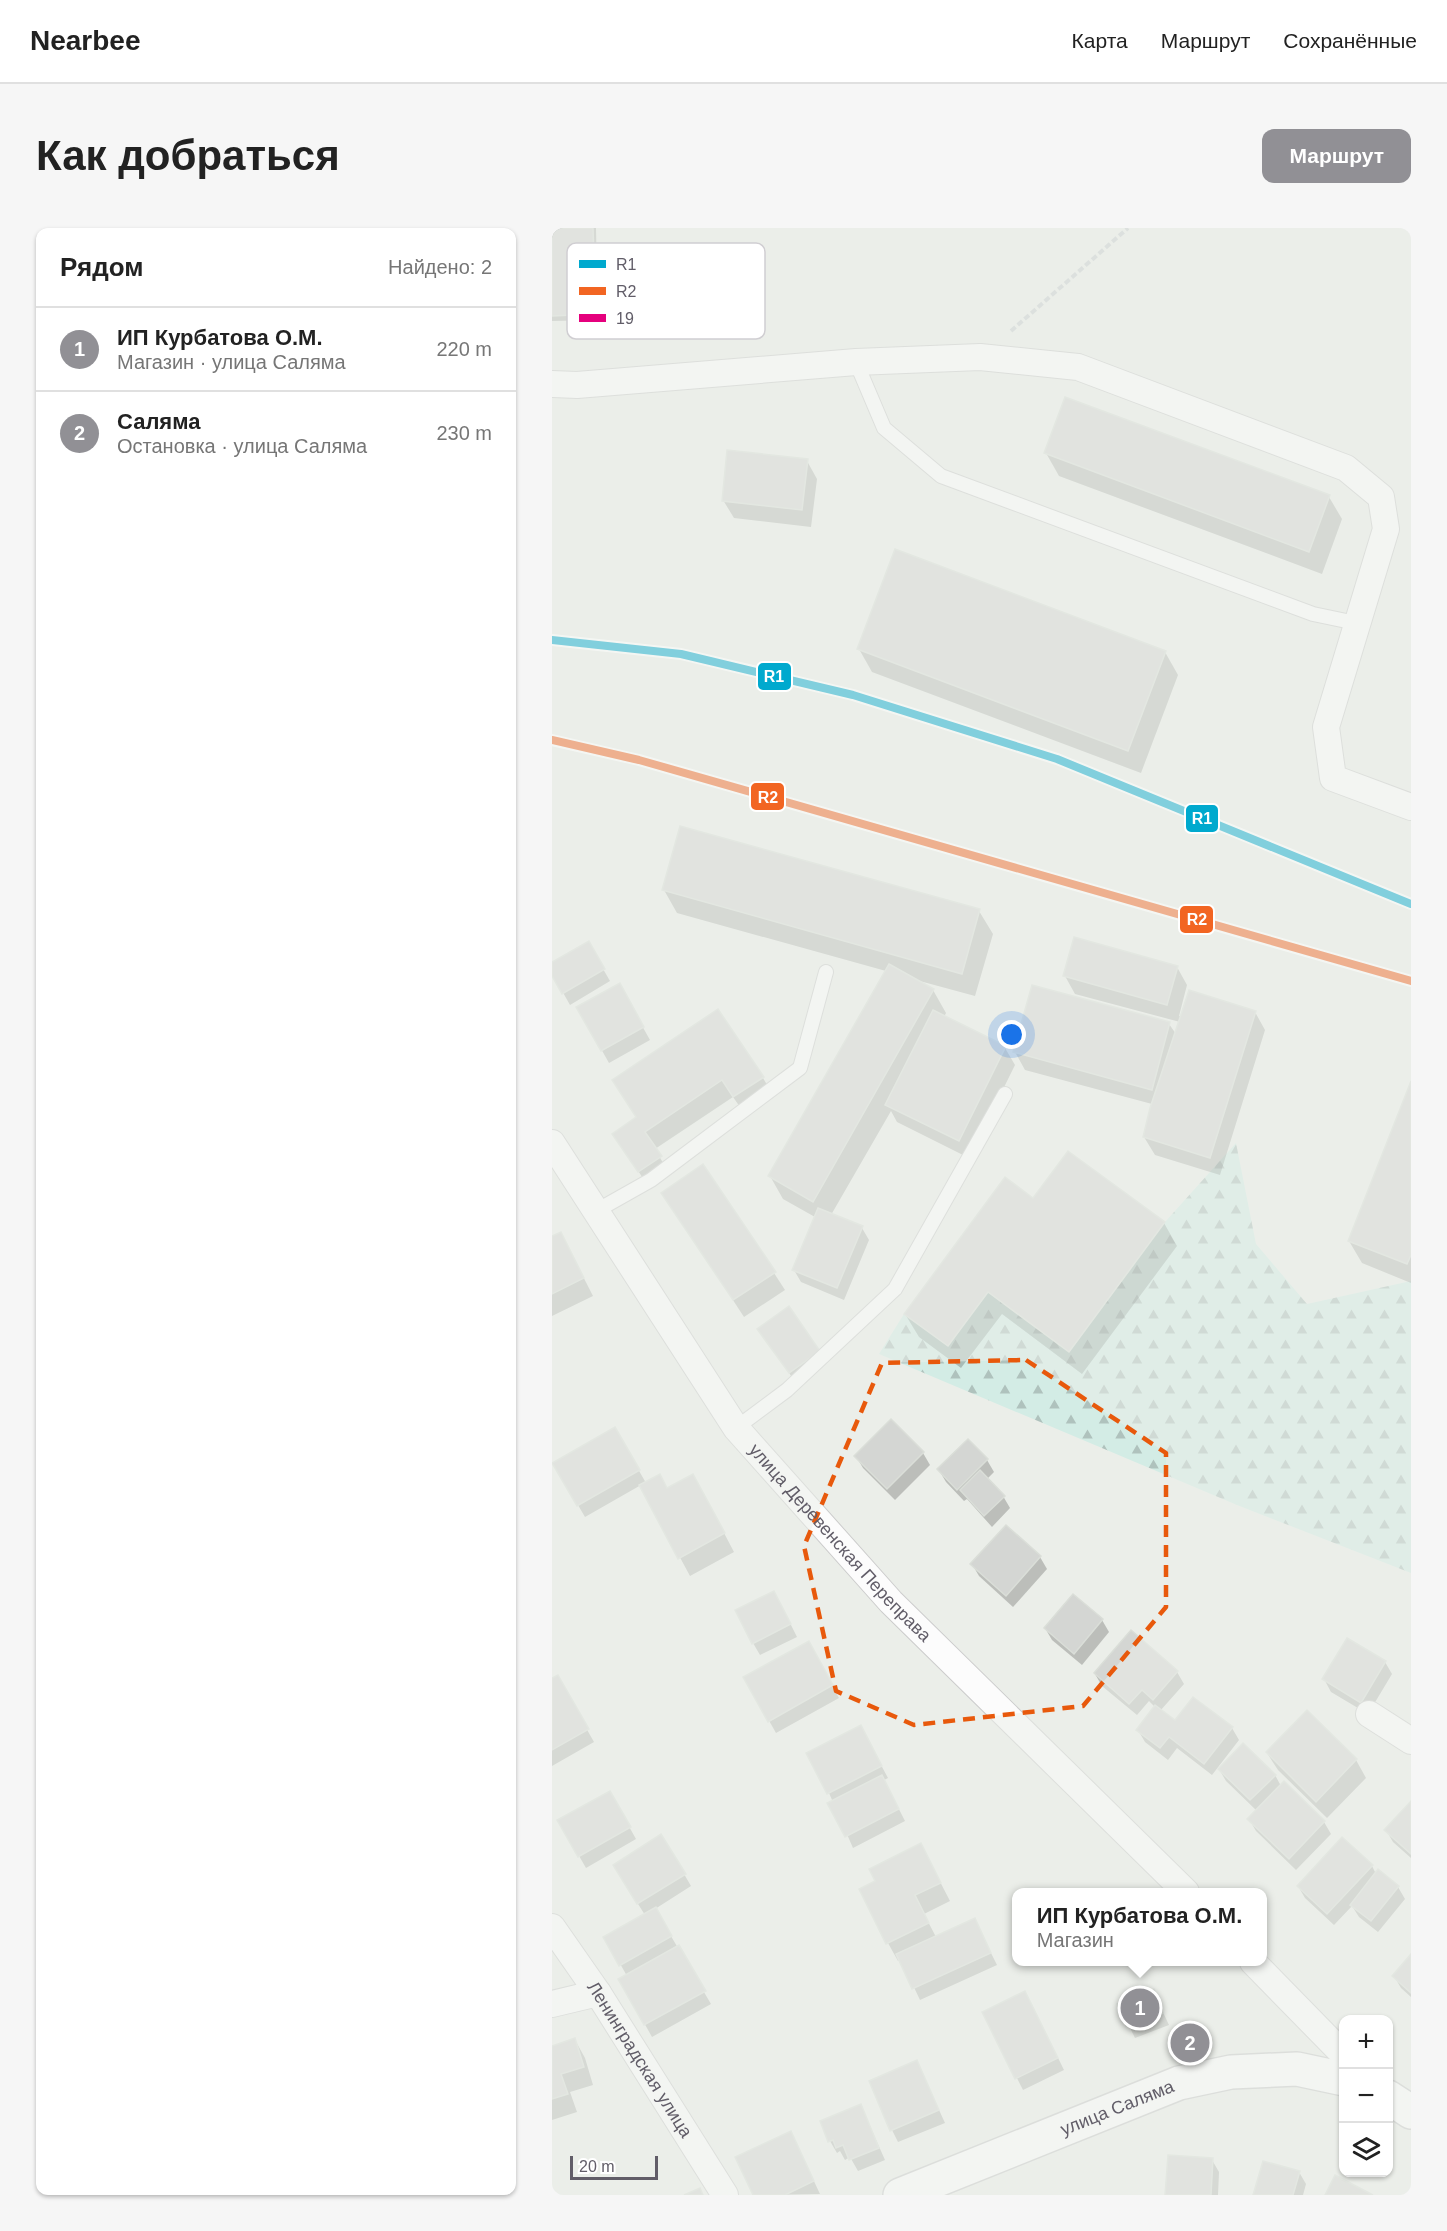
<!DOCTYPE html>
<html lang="ru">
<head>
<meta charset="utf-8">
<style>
  :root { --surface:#fff; --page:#f6f6f6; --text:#222; --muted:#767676; --line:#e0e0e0; --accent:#919095 }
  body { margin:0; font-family:Arial,sans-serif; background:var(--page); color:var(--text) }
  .controls { position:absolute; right:18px; bottom:18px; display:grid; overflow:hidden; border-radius:12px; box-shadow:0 2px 4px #0004 }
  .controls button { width:54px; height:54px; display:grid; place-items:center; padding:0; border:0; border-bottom:2px solid var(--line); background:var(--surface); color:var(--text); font:30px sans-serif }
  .scale { position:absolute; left:18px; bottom:15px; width:88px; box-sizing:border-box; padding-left:6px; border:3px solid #615d68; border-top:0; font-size:16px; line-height:21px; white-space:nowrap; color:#615d68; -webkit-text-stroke:4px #fff; paint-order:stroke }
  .you { position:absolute; left:460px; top:807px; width:21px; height:21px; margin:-15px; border:4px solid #fff; border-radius:50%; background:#1a73e8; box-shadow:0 0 0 9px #1a73e833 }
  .badge { display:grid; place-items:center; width:39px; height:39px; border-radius:50%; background:var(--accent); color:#fff; font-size:20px; font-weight:700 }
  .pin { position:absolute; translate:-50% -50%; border:3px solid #fff; box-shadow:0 2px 6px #0006 }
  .popup { position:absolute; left:460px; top:1660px; width:255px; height:78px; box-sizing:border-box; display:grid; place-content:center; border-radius:12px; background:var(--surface); filter:drop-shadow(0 2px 4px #0005); font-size:20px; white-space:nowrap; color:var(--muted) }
  .popup b { font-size:22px; color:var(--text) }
  .popup::after { content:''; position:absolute; left:50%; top:100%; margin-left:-12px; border:12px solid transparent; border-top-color:var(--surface) }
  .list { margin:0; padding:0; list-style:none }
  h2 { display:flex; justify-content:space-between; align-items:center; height:78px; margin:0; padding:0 24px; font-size:26px }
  h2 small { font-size:20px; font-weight:400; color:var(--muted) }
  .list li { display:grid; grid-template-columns:39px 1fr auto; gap:18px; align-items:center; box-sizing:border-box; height:84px; padding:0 24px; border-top:2px solid var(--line) }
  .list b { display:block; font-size:22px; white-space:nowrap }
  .list p { margin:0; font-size:20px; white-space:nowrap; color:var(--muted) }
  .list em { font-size:20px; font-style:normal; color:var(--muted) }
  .icon { flex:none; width:33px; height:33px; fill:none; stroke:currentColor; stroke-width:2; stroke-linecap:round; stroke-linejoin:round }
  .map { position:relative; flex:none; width:859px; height:1967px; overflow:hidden; border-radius:12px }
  header { display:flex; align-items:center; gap:36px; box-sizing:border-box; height:84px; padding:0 30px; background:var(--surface); border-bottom:2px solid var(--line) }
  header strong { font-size:28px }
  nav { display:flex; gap:33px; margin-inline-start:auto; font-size:21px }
  .intro { display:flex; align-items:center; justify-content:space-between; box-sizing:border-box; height:144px; padding:0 36px }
  h1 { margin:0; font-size:42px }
  .button { padding:15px 27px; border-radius:12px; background:var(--accent); color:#fff; font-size:21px; font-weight:700 }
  main { display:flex; gap:36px; padding:0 36px }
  aside { flex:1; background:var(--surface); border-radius:12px; box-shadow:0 2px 4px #0004 }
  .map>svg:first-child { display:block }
</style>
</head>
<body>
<header>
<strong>Nearbee</strong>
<nav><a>Карта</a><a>Маршрут</a><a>Сохранённые</a></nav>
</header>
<div class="intro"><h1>Как добраться</h1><a class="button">Маршрут</a></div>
<main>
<aside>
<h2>Рядом<small>Найдено: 2</small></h2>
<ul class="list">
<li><span class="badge">1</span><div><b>ИП Курбатова О.М.</b><p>Магазин · улица Саляма</p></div><em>220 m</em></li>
<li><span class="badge">2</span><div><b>Саляма</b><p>Остановка · улица Саляма</p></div><em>230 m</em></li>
</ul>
</aside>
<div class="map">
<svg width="859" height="1967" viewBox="0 0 859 1967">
  <defs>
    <pattern id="forest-firs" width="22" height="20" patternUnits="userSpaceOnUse" patternTransform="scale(1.5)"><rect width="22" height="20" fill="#d3ece5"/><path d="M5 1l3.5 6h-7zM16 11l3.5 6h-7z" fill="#afc2bd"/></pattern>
  </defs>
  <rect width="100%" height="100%" fill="#ebeee9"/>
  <path fill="url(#forest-firs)" d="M684,915L704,1016L755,1076L859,1053V1345L685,1277L327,1126L352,1086L396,1118L436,1064L517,1124L613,994Z"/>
  <g fill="#0003">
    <path d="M0,0H44L46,92L0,93Z"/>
    <path d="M494,225L777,269L790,291L770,346L507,248Z"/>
    <path d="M255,233L265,251L259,299L182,290L171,272Z"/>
    <path d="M307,421L613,424L626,447L589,545L320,444Z"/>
    <path d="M112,662L427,683L441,706L423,768L364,752L381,762L394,785L392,789L453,820L463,837L417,930L345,894L339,883L279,987L310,1000L317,1012L292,1072L249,1054L242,1042L263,989L231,971L218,948L334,743L125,685Z"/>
    <path d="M36,715L58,753L18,777L0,745V736Z"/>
    <path d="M625,739L635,757L627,788L703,784L713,802L668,947L603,927L592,909L600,876L473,842L463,824L617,796L624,806L628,794L523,766L513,748Z"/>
    <path d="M67,757L98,812L57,835L26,780Z"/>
    <path d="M211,850L221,867L193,886L181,869L103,921L118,947L98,961L62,906L85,890L62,853Z"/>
    <path d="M859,858V1055L810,1035L797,1013Z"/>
    <path d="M516,925L612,995L625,1018L530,1146L450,1086L409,1140L367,1109L353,1086L481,972Z"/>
    <path d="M111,965L222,1045L233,1062L192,1089Z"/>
    <path d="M0,1010L18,1023L41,1068L0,1088Z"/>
    <path d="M214,1113L267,1123L274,1135L245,1156Z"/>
    <path d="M63,1201L94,1255L115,1261L151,1265L182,1324L138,1348L89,1257L33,1289L2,1236Z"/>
    <path d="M416,1213L435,1232L442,1244L435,1251L451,1268L458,1280L440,1299L415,1271L412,1273L394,1254L387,1242Z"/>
    <path d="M371,1225L378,1237L343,1272L311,1240L304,1228Z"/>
    <path d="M454,1299L488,1329L495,1341L461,1379L427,1348L420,1336Z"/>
    <path d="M521,1368L550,1392L557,1404L530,1437L500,1412L493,1400Z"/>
    <path d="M229,1377L245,1409L208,1427L201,1415Z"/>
    <path d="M256,1415L287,1470L224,1505L193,1450Z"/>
    <path d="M833,1434L840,1446L816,1486L779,1464L772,1451Z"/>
    <path d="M625,1444L632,1456L608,1483L623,1494L680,1500L687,1512L660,1547L625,1520L616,1532L593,1514L586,1502L603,1479L597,1473L585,1487L550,1458L543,1446Z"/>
    <path d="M5,1449L42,1514L0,1538V1452Z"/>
    <path d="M755,1484L804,1532L814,1550L775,1590L726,1542L715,1525Z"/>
    <path d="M315,1511L336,1550L332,1552L353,1593L301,1620L277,1565Z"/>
    <path d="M667,1541L723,1547L729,1558L772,1594L779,1606L744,1642L704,1603L697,1591L705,1583L674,1553Z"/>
    <path d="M58,1565L84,1611L34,1640L7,1593Z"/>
    <path d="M859,1575V1630L841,1614L834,1602Z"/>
    <path d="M369,1617L398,1673L372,1686L384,1709L422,1691L445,1737L368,1772L349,1732L346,1733L336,1715L309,1662L325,1654Z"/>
    <path d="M820,1638L824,1646L846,1659L853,1671L826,1704L807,1689L800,1678L782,1697L753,1670L746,1658Z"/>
    <path d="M132,1646L139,1658L103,1681L159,1776L100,1809L68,1752L75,1748L53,1709L93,1687L69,1649Z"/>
    <path d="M859,1728V1769L849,1760L842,1748Z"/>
    <path d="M601,1763L617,1797L583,1810L567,1777Z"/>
    <path d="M480,1777L512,1842L471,1862L432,1785Z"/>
    <path d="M23,1812L33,1830L41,1857L18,1864L25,1884L0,1892V1819Z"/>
    <path d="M365,1834L393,1895L346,1914L340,1902Z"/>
    <path d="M309,1878L333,1932L306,1943L298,1929L293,1932L288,1923L285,1925L278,1913Z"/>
    <path d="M245,1917L268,1966L202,1967Z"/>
    <path d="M660,1932L667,1944L666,1967H614Z"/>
    <path d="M747,1944L754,1956L751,1967H702Z"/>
  </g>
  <g fill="#d4d6d3" stroke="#daded8" stroke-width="1.5">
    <path d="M0,0H41L44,86L0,88Z"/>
    <path d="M513,169L778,267L757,324L492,225Z"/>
    <path d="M175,222L256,231L250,282L170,273Z"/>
    <path d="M343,321L614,423L576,523L305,421Z"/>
    <path d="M128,598L428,681L410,746L110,662Z"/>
    <path d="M522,709L626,738L615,777L511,748Z"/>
    <path d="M37,713L53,741L10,766L0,748V734Z"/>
    <path d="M337,736L382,761L261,974L216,948Z"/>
    <path d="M68,755L92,799L49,823L24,779Z"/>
    <path d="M480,757L618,794L600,862L461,824Z"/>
    <path d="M637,762L704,783L658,930L591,909L598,880Z"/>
    <path d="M166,781L212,849L181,869L170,852L93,904L110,928L86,944L60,906L84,889L60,852Z"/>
    <path d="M381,782L454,818L407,913L333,877Z"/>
    <path d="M859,853V1027L855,1036L796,1013Z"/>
    <path d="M516,923L613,994L517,1124L436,1064L396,1118L352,1086L453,949L481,970Z"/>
    <path d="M151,936L224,1044L181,1072L109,965Z"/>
    <path d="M266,980L311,998L285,1060L240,1042Z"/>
    <path d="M9,1004L32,1050L0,1066V1008Z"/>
    <path d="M237,1078L268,1123L237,1145L205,1101Z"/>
    <path d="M339,1191L372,1224L335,1261L302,1228Z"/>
    <path d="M63,1199L88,1242L25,1278L0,1235Z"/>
    <path d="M416,1211L436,1231L405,1262L385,1241Z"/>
    <path d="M428,1242L453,1268L432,1288L408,1262Z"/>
    <path d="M108,1246L115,1260L141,1246L173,1305L126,1331L87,1257Z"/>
    <path d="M454,1297L489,1328L454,1368L418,1336Z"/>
    <path d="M222,1363L239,1396L200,1416L183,1382Z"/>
    <path d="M521,1366L551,1391L522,1426L492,1400Z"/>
    <path d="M579,1402L626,1443L601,1472L590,1462L577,1476L542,1445Z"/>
    <path d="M795,1410L834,1433L809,1475L770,1451Z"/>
    <path d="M257,1413L281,1457L216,1494L191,1449Z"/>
    <path d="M6,1447L37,1501L0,1522V1450Z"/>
    <path d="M641,1469L681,1499L652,1536L617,1509L608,1520L584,1502L603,1477L623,1492Z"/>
    <path d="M755,1482L805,1531L764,1574L714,1524Z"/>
    <path d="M309,1497L330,1538L275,1566L254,1525Z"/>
    <path d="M691,1515L724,1547L698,1572L666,1541Z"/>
    <path d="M330,1547L347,1581L293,1609L275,1575Z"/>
    <path d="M732,1553L773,1593L737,1631L695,1591Z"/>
    <path d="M58,1563L79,1599L26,1629L5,1592Z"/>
    <path d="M859,1573V1626L832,1602Z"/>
    <path d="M109,1606L134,1646L85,1676L61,1637Z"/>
    <path d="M790,1609L821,1637L775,1686L745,1658Z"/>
    <path d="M369,1615L389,1655L363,1667L377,1695L334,1716L307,1661L323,1653L317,1641Z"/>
    <path d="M826,1641L847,1658L819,1693L798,1677Z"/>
    <path d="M104,1679L120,1708L67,1738L51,1709Z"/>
    <path d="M423,1690L439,1725L360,1761L344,1726Z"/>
    <path d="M127,1717L154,1763L92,1797L66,1751Z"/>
    <path d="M859,1726V1765L840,1748Z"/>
    <path d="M602,1761L611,1785L574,1798L565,1776Z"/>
    <path d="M473,1763L506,1830L463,1851L430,1784Z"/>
    <path d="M23,1810L32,1839L9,1846L16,1866L0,1871V1818Z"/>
    <path d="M365,1832L387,1882L338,1903L317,1853Z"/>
    <path d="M309,1876L327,1920L297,1932L291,1917L284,1920L281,1912L276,1914L268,1893Z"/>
    <path d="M239,1903L262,1953L233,1967H201L183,1929Z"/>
    <path d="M616,1927L661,1930L659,1967H613Z"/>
    <path d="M711,1933L748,1943L741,1967H701Z"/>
    <path d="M783,1947L821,1967H773Z"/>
    <path d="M148,1960L151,1967H132Z"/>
  </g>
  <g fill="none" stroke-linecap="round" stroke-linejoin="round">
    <g stroke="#ccc" stroke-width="16">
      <g id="lane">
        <path d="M304,134L332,200L389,248L761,386L804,395"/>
        <path d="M44,983L99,952L248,840L274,744"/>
        <path d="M184,1200L235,1162L343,1061L453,866"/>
      </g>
    </g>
    <g stroke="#ccc" stroke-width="28">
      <g id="street">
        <path d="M0,156L25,157L304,134L428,129L526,139L794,240L829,269L834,301L774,499L781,550L859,579"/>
        <path id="s1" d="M0,915L184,1200L339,1374L634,1664"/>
        <path d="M817,1486L859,1513"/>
        <path id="s2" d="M0,1699L46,1765L173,1967"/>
        <path d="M701,1734L792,1827"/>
        <path d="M0,1776L46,1765"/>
      </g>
    </g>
    <g stroke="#cacacb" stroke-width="36">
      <g id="secondary">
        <path d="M836,1869L859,1884"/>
        <path id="s3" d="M348,1967L627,1855L679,1844L745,1841L792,1851"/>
      </g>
    </g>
    <path stroke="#cbcfd1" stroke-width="4" stroke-dasharray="6 3" stroke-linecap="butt" d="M459,103L576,0"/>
    <use href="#lane" stroke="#fcfcfc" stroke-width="14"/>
    <use href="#street" stroke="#fcfcfc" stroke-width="26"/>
    <use href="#secondary" stroke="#fcfcfc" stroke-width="33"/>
    <g stroke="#fff" stroke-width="12">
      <path id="rail-1" d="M0,412L129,426L301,467L505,531L859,676"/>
    </g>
    <g stroke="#fff" stroke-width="12">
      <path id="rail-2" d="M0,512L87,532L859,753"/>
    </g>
    <use href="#rail-1" stroke="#00a9ce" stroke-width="8"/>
    <use href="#rail-2" stroke="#f26522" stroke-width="8"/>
  </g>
  <path d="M0 0H859V1967H0ZM474,1132L614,1225V1379L531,1478L362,1497L284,1463L252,1318L330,1135Z" fill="#ebeee9" fill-opacity=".55" fill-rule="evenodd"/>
  <path fill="none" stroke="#e8590c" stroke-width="4.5" stroke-dasharray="12 8" stroke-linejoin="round" d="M474,1132L614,1225V1379L531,1478L362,1497L284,1463L252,1318L330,1135Z"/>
  <g text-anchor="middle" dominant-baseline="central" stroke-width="4.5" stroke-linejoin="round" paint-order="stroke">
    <g font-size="18" fill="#615d68" stroke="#fff">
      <text stroke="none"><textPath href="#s1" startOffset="494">улица Деревенская Переправа</textPath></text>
      <text stroke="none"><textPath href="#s2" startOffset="159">Ленинградская улица</textPath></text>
      <text stroke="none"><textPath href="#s3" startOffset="234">улица Саляма</textPath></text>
    </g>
  </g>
  <rect x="15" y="15" width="198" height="96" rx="9" fill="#fff" stroke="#d0ced2" stroke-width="1.5"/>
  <rect x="27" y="32" width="27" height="8" fill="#00a9ce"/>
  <rect x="27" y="59" width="27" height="8" fill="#f26522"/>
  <rect x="27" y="86" width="27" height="8" fill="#e5007d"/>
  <g font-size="16" fill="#615d68">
    <text x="64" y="42">R1</text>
    <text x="64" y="69">R2</text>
    <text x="64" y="96">19</text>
  </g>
  <g stroke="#fff" stroke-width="2">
    <rect x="205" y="434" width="35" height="29" rx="6" fill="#00a9ce"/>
    <rect x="198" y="554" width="35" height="29" rx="6" fill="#f26522"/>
    <rect x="633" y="576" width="34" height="29" rx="6" fill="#00a9ce"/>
    <rect x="627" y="677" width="35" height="29" rx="6" fill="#f26522"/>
  </g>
  <g font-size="16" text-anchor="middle" font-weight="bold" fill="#fff">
    <text x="222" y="454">R1</text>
    <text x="216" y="575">R2</text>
    <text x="650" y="596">R1</text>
    <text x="645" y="697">R2</text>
  </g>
</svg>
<div class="controls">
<button>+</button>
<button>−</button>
<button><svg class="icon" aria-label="layers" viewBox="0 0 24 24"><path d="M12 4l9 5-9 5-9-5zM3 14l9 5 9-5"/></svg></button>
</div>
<div class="scale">20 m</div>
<div class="you"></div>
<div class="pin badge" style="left:588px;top:1780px">1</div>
<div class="popup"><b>ИП Курбатова О.М.</b>Магазин</div>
<div class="pin badge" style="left:638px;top:1815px">2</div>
</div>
</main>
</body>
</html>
